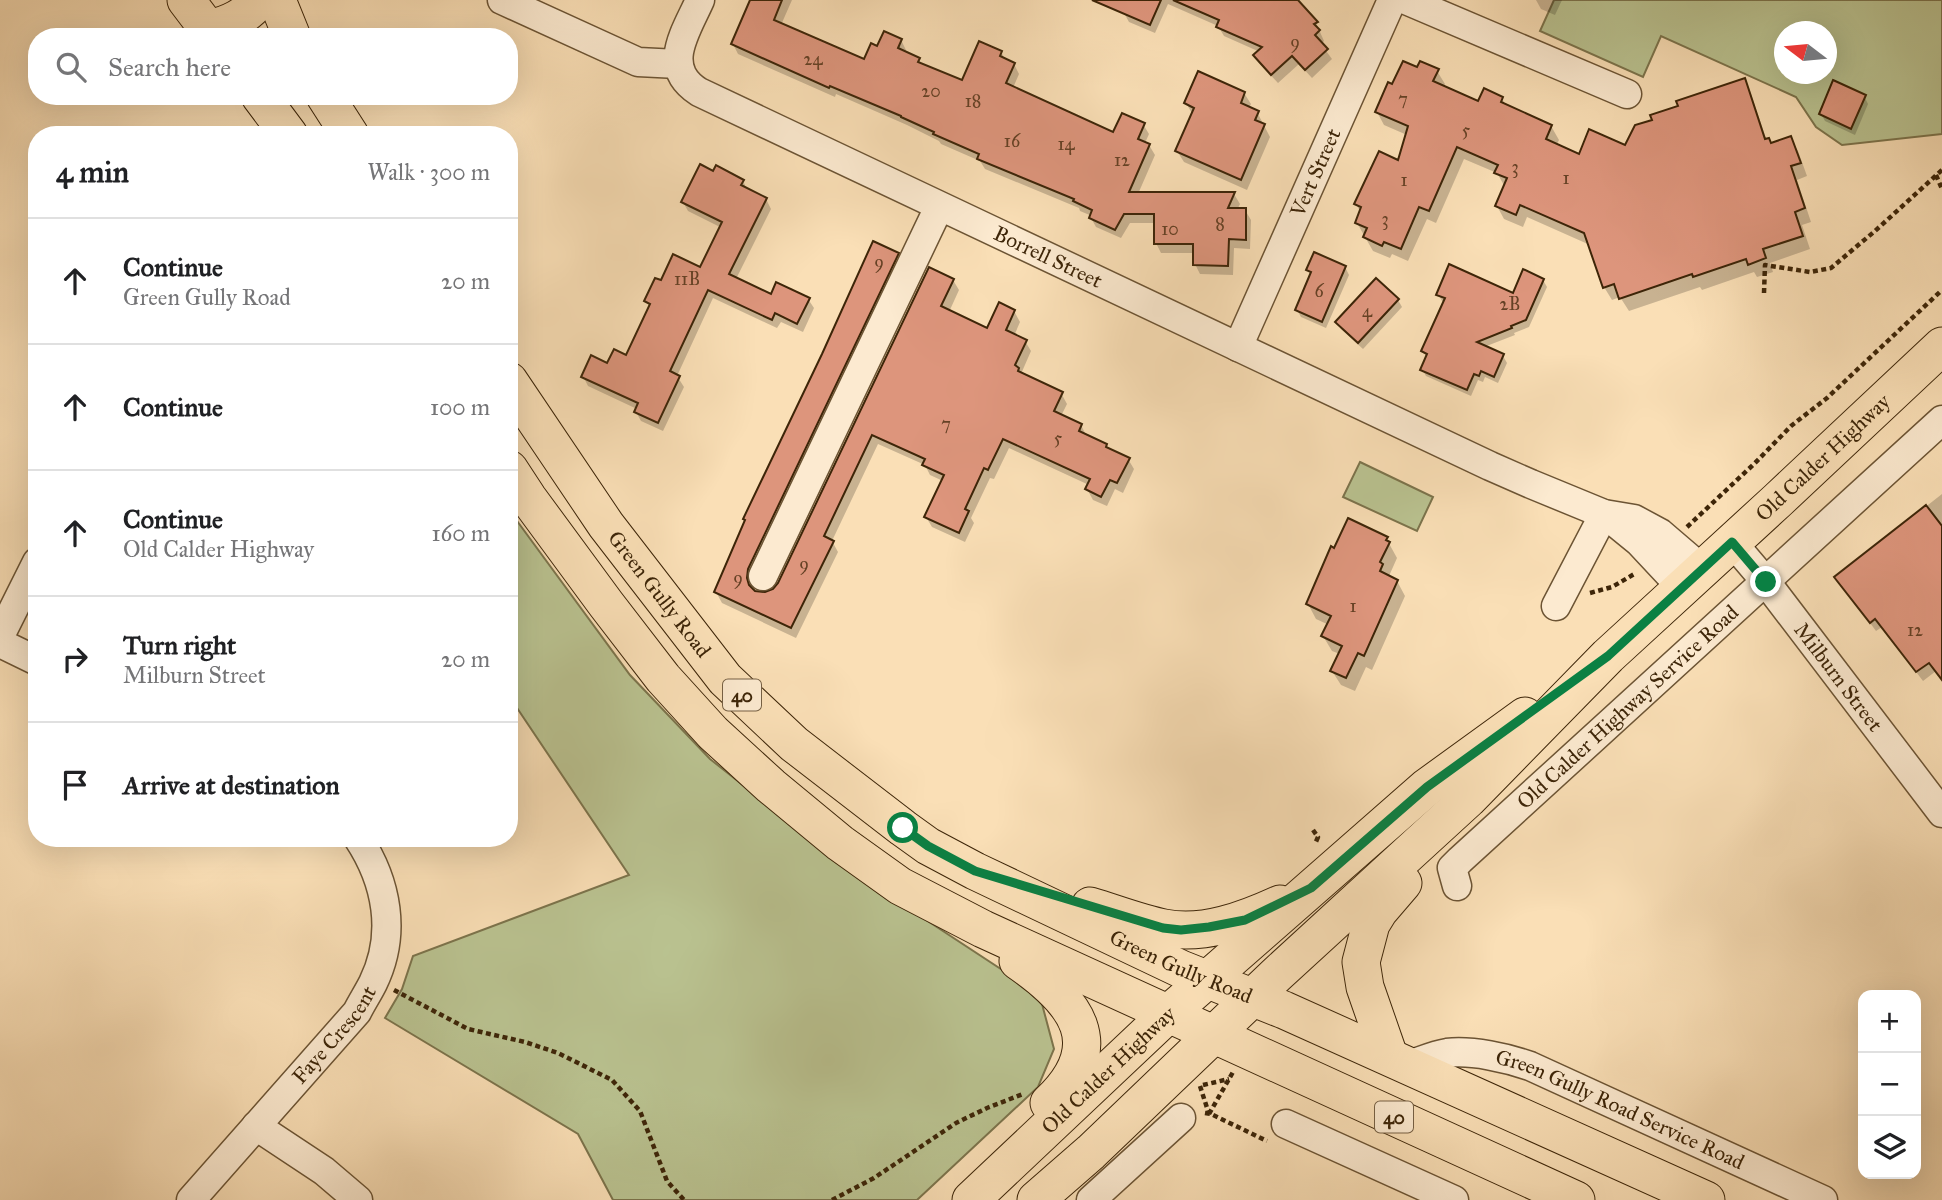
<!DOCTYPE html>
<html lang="en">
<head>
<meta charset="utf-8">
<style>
  :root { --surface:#fff; --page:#f2f2f2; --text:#202124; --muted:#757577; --line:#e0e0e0 }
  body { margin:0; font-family:"IM FELL Great Primer",serif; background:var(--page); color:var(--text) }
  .controls { position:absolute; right:21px; bottom:21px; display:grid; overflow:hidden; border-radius:14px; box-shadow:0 7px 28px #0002 }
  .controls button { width:63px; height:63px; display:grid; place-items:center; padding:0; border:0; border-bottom:2px solid var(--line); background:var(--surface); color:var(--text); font:35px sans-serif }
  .compass { position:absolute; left:1774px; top:21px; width:63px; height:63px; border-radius:50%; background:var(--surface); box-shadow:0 7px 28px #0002; rotate:286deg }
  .stop { position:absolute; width:21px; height:21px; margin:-16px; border:5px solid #0b8043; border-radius:50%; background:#fff }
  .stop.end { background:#0b8043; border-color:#fff; box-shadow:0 2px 7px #0008 }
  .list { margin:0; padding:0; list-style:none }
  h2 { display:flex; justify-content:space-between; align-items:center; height:91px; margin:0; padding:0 28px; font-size:30px }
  h2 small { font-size:23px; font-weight:400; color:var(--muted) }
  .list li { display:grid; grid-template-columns:46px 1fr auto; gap:21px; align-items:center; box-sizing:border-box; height:126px; padding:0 28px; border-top:2px solid var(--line) }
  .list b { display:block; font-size:26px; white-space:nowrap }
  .list p { margin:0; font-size:23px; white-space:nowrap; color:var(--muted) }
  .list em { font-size:23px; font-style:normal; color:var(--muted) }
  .icon { flex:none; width:38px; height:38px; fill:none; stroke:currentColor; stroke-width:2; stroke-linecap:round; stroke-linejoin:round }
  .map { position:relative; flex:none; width:1942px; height:1200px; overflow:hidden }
  .search { position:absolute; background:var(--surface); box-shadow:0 7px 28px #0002; left:28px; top:28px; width:490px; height:77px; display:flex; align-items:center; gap:18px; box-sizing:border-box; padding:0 24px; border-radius:28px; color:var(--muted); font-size:26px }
  .panel { position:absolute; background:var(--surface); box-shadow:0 7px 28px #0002; left:28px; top:126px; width:490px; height:721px; border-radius:28px }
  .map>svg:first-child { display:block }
</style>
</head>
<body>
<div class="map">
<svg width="1942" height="1200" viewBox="0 0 1942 1200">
  <rect width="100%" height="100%" fill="#fadfb6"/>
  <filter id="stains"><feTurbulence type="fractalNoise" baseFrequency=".00286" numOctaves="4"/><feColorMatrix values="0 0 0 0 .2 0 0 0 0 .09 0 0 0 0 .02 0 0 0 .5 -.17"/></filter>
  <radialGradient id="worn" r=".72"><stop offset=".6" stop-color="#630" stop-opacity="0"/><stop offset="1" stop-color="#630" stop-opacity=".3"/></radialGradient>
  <g fill="#bac391" stroke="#7c744c" stroke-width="2" fill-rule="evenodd">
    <path d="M1554,0H1942V134L1842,145L1816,127L1796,97L1661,36L1643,77L1540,31ZM1784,32H1826V74H1784Z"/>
    <path d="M1360,462L1433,497L1417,531L1343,497Z"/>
    <path d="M509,510L630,675L710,759L850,870L1016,979L1042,1004L1054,1049L1038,1087L917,1200H613L578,1134L385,1018L402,989L413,956L629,875L509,696Z"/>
  </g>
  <g fill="#0003">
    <path d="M752,0H792L781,25L865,62L878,48L901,40L906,50L905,53L918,59L922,66L963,83L1001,52L1006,61L1014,64L1019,74L1013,88L1114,134L1143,124L1149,134L1145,143L1149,145L1155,155L1138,194H1234L1240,204L1237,210H1245L1251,220L1250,249L1234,248L1233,275L1200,274L1195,264V253H1161L1156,243V223H1130L1121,238L1096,227L1091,218L1092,216L1080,211L1079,208L985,169L980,161L941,144L939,141L907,125L836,94L835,97L738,54L733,44Z"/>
    <path d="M1096,0H1281L1316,23L1324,41L1321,44L1332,59L1312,78L1299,64L1278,83L1261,65L1255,56L1260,52L1224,36L1218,26L1168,4L1155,33L1129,22L1124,13Z"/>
    <path d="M1536,0H1562L1555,15L1541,9Z"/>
    <path d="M1417,69L1437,71L1445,84L1443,88L1479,103L1502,98L1506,107L1551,126L1559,140L1556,146L1579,157L1626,147L1654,121L1680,107L1744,80L1751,94L1767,141L1771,144L1790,138L1798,151L1807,176L1797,180L1811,222L1802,225L1810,249L1770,263L1773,272L1757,277L1754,272L1702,290L1700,287L1629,311L1620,297L1612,300L1604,287L1590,245L1527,217L1523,227L1504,219L1497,206L1505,187L1497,173L1464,159L1436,223L1427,219L1408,261L1392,254L1390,258L1373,251L1357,223L1361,213L1356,204L1399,162L1407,135L1384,125L1377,112L1393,86Z"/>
    <path d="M1244,93L1251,104L1249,108L1257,112L1270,137L1247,190L1184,162L1177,151L1193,115L1186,103Z"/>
    <path d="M1864,96L1868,104L1855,135L1825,121L1821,114Z"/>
    <path d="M714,173L743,181L748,191L766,199L771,209L736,279L771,296L808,299L814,308L803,332L781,322L777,328L713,298L677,376L684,387L663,431L641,421L636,412L637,409L588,386L583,376L627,357L650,307L646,301L661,283L701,269L722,228L688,211L683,202Z"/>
    <path d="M897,254L903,265L753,580L751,590L754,592L765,594L774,591L953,280L959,290L949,312L988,330L1014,311L1020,322L1014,336L1025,341L1031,351L1021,374L1061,393L1067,404L1061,416L1081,425L1087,437L1106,445L1108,450L1128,459L1134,469L1123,493L1115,489L1107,506L1093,500L1087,489L1089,485L1009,448L994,479L990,478L971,518L974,523L965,542L932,527L926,517L943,481L930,475L925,465L878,444L832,541L838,552L796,638L722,603L716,592Z"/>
    <path d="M1345,267L1349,275L1326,328L1301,317L1297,310L1312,275L1308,270Z"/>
    <path d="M1543,280L1547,287L1529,327L1514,333L1515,335L1484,347L1503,356L1507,363L1498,383L1485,377L1483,382L1478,380L1471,396L1426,376L1422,369L1427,357L1423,351L1445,303L1442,301L1438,294L1513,296Z"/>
    <path d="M1398,300L1402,307L1363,349L1341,329L1337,322Z"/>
    <path d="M1942,494V680L1936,671L1923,681L1882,627L1876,631L1836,577Z"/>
    <path d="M1386,538L1397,558L1389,576L1397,581L1405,596L1372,670L1366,667L1355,691L1341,685L1332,671L1340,654L1332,651L1323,636L1329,625L1316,619L1308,604Z"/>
  </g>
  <g fill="#dd957c" stroke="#3d2508" stroke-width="2">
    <path d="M750,0H782L774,20L864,59L871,43L877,46L884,31L902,39L898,48L920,58L918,62L962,80L979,41L1002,51L1000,56L1015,63L1006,83L1113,132L1122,113L1145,123L1138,139L1150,144L1129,192H1235L1228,208H1246V240L1229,239L1228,266L1193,265V244H1154V214H1124L1115,230L1089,218L1092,210L1073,201L1074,199L977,159L979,154L933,134L934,132L901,117V116L830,86L829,88L731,44Z"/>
    <path d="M1092,0H1161L1150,25Z"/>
    <path d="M1173,0H1298L1318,22L1314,24L1320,30L1315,35L1328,49L1305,70L1292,56L1271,75L1253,55L1262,47L1216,27L1219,20Z"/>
    <path d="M1403,61L1417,67L1420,61L1439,69L1433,81L1478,101L1484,88L1503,97L1501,102L1552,125L1546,139L1579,154L1589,129L1625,145L1635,125L1652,120L1650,115L1678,106L1676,101L1745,78L1765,139L1769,138L1771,143L1791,136L1801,163L1791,166L1805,208L1795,212L1803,236L1763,249L1766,258L1748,265L1746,259L1693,277L1692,274L1619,299L1614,284L1603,288L1584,233L1520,205L1516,215L1495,206L1507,178L1494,173L1498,165L1457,147L1429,211L1419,207L1401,249L1384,242L1382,246L1363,237L1367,228L1355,223L1361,207L1354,204L1379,151L1398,160L1408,126L1375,112L1388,82L1392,84Z"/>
    <path d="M1198,71L1245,92L1241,103L1259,111L1255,120L1265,124L1241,180L1175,151L1194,108L1184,103Z"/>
    <path d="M1833,80L1866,95L1851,129L1819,114Z"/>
    <path d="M700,164L713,171L716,165L744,180L741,185L767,198L729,274L771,294L776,282L810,298L797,324L775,313L772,320L708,290L670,371L680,376L658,423L634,412L638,403L581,377L591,355L607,363L614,349L626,355L650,304L644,301L655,278L661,280L673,254L700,267L722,222L681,202Z"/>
    <path d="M873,241L899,253L748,569L747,578L749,585L755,591L765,592L773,589L778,583L929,267L954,279L941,306L987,328L999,302L1015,310L1006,330L1027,340L1015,365L1019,368L1018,371L1063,392L1054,411L1082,424L1079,431L1107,444L1106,447L1130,458L1117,483L1110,480L1101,497L1085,489L1090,479L1003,439L988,470L984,468L965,509L969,511L959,533L924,517L944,475L922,465L925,459L872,435L824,536L834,541L791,628L714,592L745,520L743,519L822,354Z"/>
    <path d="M1314,252L1346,266L1322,322L1295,310L1311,272L1306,270Z"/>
    <path d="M1449,264L1513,293L1523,269L1544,279L1526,320L1511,326L1512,328L1477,342L1504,354L1494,377L1481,371L1479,376L1474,374L1467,390L1420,370L1427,354L1421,351L1445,298L1436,295Z"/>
    <path d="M1376,278L1399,299L1358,343L1335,322Z"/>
    <path d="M1926,505L1942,526V680L1929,663L1916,672L1875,619L1870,623L1834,577Z"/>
    <path d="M1348,518L1388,537L1386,540L1390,542L1380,562L1383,564L1380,571L1398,580L1364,656L1358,653L1346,678L1330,671L1342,646L1321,636L1331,616L1306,604L1331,546L1334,548Z"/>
  </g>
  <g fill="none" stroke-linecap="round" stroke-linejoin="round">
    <g stroke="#6c5434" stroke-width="31">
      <g id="minor">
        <path d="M502,0L638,62L678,64"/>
        <path id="s1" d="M700,0C686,32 660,67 699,92L1490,466L1531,484L1604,514L1634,519L1660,533L1702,569"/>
        <path d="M1406,0L1627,94"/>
        <path id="s2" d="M1238,347L1392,0"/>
        <path d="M1612,520L1639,542L1682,588"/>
        <path id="s3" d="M1732,542L1766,582L1942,813"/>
        <path d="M763,576L939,207"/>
        <path d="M1556,606L1604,514"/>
        <path d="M0,636L37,562"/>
        <path d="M0,643L37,661"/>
        <path id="s4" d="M1457,886L1452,868L1460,860L1942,420"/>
        <path id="s5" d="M1409,1065C1421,1061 1434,1055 1447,1053C1472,1050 1507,1058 1530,1066L1823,1200"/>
        <path d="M1286,1124L1454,1200"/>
        <path d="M256,1126L324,1171L358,1200"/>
        <path id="s6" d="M191,1200L357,1012C362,1002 368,993 373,983C397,934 387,882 358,838"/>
        <path d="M1091,1200L1181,1118"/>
      </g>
    </g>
    <g stroke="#3d2508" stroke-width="39">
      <g id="major">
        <path d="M186,0L214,37"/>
        <path d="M277,0L292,37"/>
        <path d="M209,29C230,24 245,17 259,0"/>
        <path d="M260,96L289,135"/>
        <path d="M325,96L350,135"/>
        <path id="s7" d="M509,381L606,525L725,679L794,744L903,828L928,846L975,871L1181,969L1284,1010L1706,1200"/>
        <path d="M509,469L528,498L606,604L663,678L713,733L771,786L840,843L900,886L983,929L1576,1200"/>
        <path d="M1090,906C1114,913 1139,923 1164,928C1203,936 1245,920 1280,904"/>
        <path d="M1018,961C1076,1001 1111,1045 1049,1103"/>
        <path d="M1389,1056L1365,987L1361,962L1371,924L1379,911L1403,883"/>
        <path id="s8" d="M971,1200L1168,1014L1427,787L1525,716"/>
        <path id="s9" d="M1036,1200L1091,1152L1276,975L1468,799L1608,656L1778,500L1942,346"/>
      </g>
    </g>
    <g stroke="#3d2508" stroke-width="4.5" stroke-dasharray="5 3.5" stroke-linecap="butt">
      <path d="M1936,175L1942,189"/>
      <path d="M1764,293L1765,265L1810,272L1831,268L1875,231L1942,170"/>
      <path d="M1687,527L1755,463L1791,426L1827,398L1942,290"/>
      <path d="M1590,593L1612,587L1636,573"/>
      <path d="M1313,830L1318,837L1315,844"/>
      <path d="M394,990L468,1029L525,1042L558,1053L612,1080L640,1111L667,1181L684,1200"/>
      <path d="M1203,1085L1229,1079"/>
      <path d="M1200,1086L1209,1114"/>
      <path d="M1205,1113L1211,1114L1267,1141"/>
      <path d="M1209,1114L1233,1072"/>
      <path d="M832,1200L874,1178L956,1123L987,1108L1023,1094"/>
    </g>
    <use href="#minor" stroke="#fcead0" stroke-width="28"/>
    <use href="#major" stroke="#fadfb6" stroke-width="37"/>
  </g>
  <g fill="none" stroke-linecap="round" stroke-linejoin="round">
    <path stroke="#0b8043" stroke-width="9" d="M903,828L928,846L975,871L1163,928L1181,930L1209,927L1245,920L1311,888L1427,787L1608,656L1732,542L1766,582"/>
  </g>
  <g text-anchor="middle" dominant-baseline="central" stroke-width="6" stroke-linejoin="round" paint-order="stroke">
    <g font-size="18" fill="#654125">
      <text x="1295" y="42">9</text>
      <text x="813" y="59">24</text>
      <text x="931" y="91">20</text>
      <text x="1403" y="99">7</text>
      <text x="973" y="101">18</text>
      <text x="1466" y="130">5</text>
      <text x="1012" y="141">16</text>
      <text x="1066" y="144">14</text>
      <text x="1122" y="160">12</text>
      <text x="1515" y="167">3</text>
      <text x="1566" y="178">1</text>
      <text x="1404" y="180">1</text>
      <text x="1385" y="219">3</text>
      <text x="1220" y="224">8</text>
      <text x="1170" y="229">10</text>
      <text x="879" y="262">9</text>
      <text x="687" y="279">11B</text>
      <text x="1319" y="291">6</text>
      <text x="1510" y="304">2B</text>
      <text x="1367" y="311">4</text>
      <text x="946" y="424">7</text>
      <text x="1058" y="438">5</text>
      <text x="804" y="564">9</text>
      <text x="738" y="578">9</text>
      <text x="1353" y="606">1</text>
      <text x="1915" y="630">12</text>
    </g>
    <g fill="#fcead0" stroke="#766044" stroke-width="2">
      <rect x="723" y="679.5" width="38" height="31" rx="5"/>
      <rect x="1375" y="1101.5" width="38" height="31" rx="5"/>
    </g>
    <g font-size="19" font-weight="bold" fill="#3d2508">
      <text x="742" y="695">40</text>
      <text x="1394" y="1117">40</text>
    </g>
    <g font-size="21" fill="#3d2508" stroke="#fcead0">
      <text stroke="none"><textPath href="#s2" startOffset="191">Vert Street</textPath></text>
      <text stroke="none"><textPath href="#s1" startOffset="490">Borrell Street</textPath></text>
      <text stroke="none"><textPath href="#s9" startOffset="1082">Old Calder Highway</textPath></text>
      <text stroke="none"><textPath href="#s7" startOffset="261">Green Gully Road</textPath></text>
      <text stroke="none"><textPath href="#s3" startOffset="172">Milburn Street</textPath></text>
      <text stroke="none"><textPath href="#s4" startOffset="257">Old Calder Highway Service Road</textPath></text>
      <text stroke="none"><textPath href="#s7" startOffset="912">Green Gully Road</textPath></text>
      <text stroke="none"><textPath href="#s6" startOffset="219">Faye Crescent</textPath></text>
      <text stroke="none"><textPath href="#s8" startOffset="189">Old Calder Highway</textPath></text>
      <text stroke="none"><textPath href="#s5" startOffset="224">Green Gully Road Service Road</textPath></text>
    </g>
  </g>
  <rect width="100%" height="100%" filter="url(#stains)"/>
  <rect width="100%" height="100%" fill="url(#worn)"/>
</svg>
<div class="controls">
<button>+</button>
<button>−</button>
<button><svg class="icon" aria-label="layers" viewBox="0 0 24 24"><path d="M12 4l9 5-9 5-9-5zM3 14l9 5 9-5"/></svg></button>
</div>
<svg class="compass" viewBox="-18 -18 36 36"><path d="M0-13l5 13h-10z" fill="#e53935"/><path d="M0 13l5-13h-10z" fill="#757577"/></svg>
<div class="stop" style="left:903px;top:828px"></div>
<div class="stop end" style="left:1766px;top:582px"></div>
<div class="search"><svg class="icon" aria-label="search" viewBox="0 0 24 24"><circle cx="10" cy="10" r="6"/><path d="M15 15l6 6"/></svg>Search here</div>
<section class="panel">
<h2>4 min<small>Walk · 300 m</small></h2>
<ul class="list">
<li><svg class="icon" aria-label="ahead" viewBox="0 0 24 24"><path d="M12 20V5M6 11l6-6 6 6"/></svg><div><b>Continue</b><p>Green Gully Road</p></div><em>20 m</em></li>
<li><svg class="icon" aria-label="ahead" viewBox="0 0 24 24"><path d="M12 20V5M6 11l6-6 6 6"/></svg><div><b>Continue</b></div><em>100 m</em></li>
<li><svg class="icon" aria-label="ahead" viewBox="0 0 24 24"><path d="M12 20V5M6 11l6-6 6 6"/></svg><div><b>Continue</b><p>Old Calder Highway</p></div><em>160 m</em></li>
<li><svg class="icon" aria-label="right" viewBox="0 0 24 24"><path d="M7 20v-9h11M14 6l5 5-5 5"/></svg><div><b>Turn right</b><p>Milburn Street</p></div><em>20 m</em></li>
<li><svg class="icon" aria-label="arrive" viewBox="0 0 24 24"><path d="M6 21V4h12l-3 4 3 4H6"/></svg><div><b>Arrive at destination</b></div></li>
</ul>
</section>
</div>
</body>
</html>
